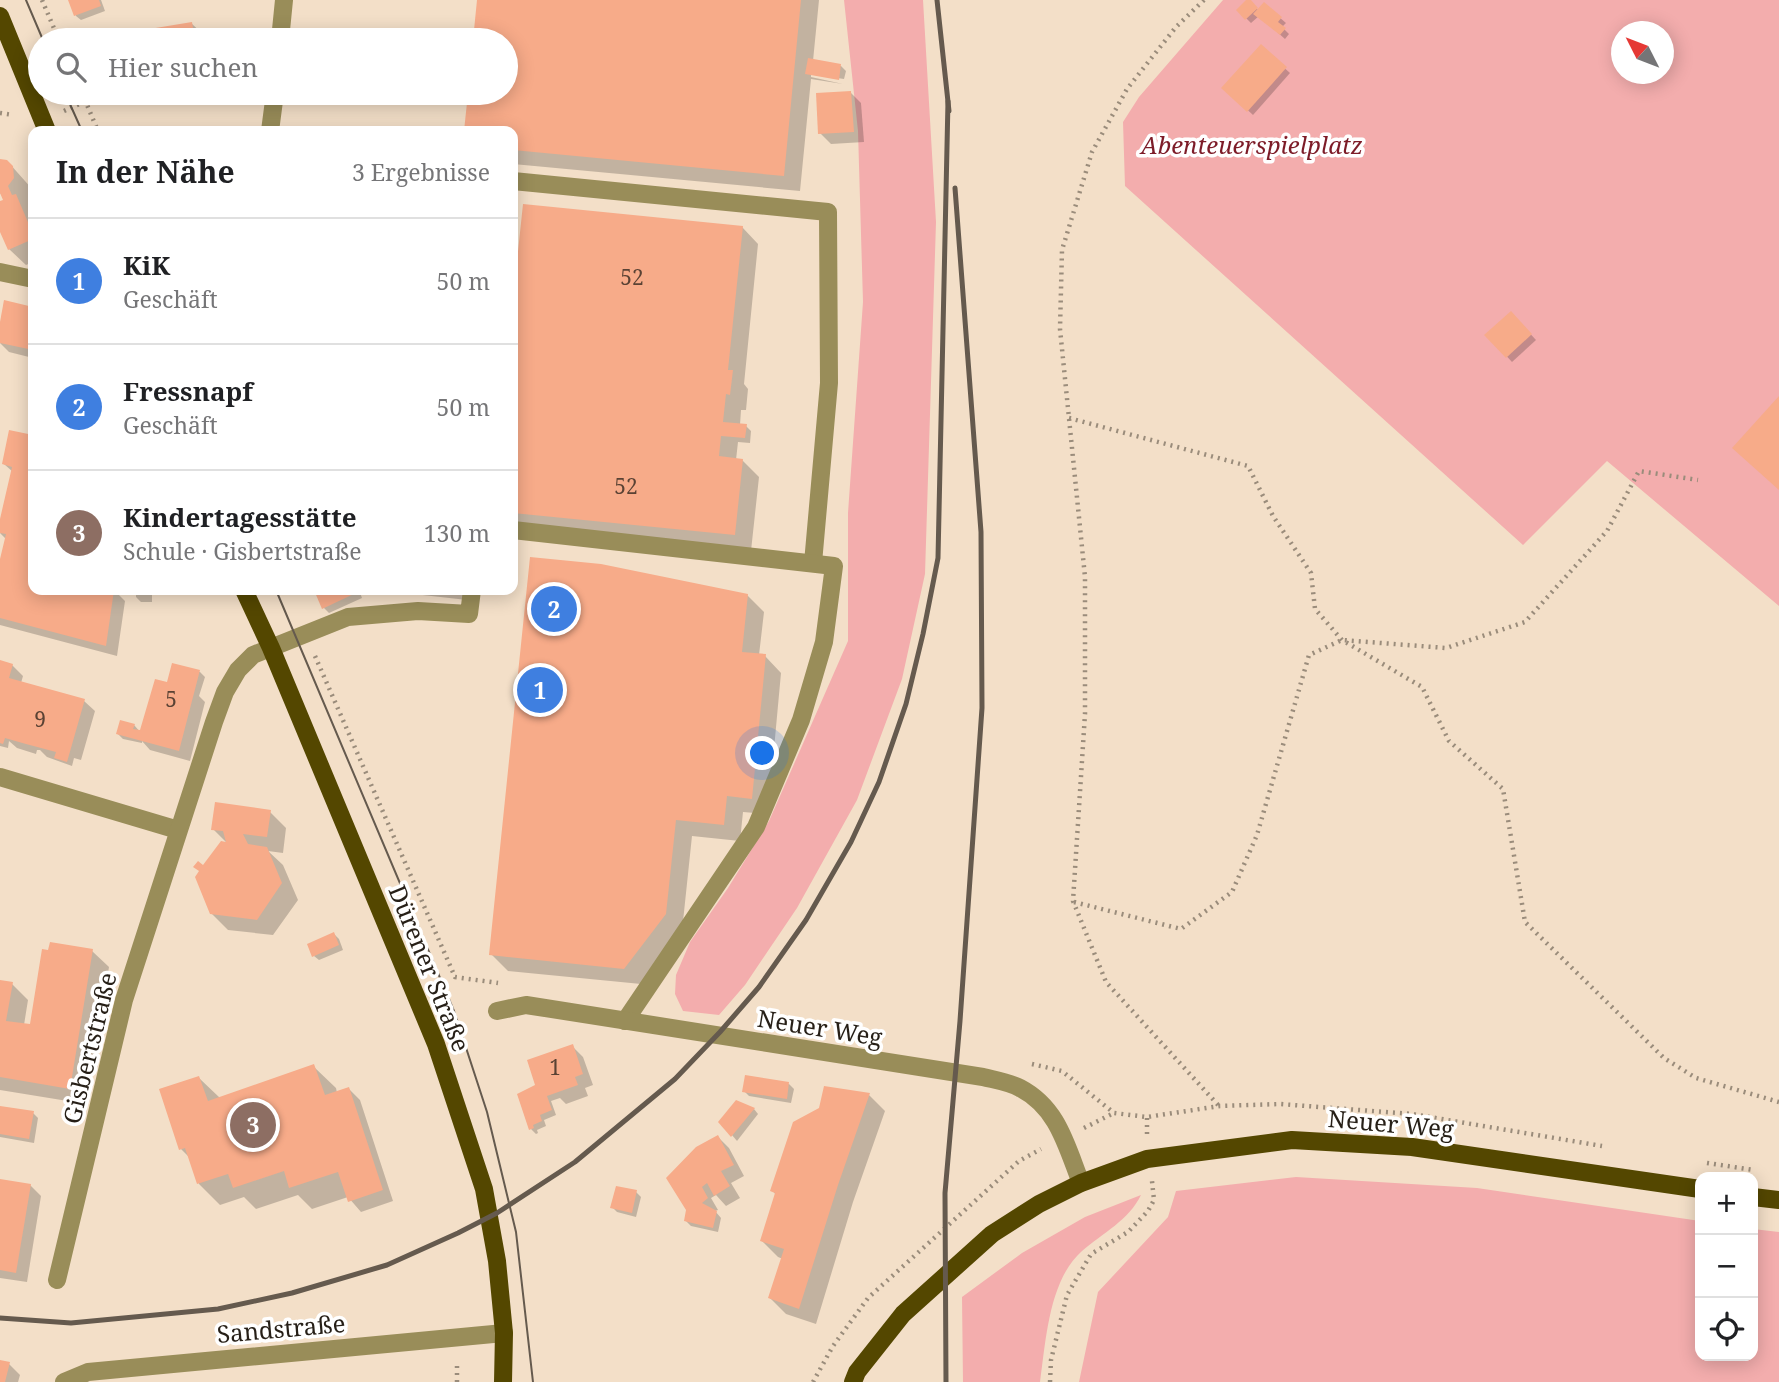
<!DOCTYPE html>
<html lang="de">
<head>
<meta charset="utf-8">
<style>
  :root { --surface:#fff; --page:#f6f6f6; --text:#202124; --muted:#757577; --line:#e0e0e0; --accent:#0b8043 }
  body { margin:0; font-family:"Noto Serif",serif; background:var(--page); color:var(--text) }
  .controls { position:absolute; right:21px; bottom:21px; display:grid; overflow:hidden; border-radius:14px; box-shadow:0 4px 18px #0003 }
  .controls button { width:63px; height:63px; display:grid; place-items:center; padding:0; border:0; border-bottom:2px solid var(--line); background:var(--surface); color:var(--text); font:35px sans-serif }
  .compass { position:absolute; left:1611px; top:21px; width:63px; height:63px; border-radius:50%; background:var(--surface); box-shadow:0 4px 18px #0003; rotate:312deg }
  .you { position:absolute; left:763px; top:754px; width:24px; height:24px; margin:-18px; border:5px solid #fff; border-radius:50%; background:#1a73e8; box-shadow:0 0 0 10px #1a73e833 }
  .badge { display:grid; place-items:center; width:46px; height:46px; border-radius:50%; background:var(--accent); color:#fff; font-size:23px; font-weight:700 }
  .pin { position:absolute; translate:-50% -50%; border:4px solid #fff; box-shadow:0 2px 7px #0006 }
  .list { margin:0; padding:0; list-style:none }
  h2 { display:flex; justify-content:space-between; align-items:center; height:91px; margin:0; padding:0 28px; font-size:30px }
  h2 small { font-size:23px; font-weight:400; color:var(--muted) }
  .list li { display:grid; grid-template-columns:46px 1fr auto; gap:21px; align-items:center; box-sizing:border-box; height:126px; padding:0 28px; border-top:2px solid var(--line) }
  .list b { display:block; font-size:26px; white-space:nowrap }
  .list p { margin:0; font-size:23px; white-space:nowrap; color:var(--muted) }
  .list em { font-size:23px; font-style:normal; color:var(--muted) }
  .icon { flex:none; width:38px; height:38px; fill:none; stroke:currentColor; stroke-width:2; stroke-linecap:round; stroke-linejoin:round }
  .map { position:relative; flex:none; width:1779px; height:1382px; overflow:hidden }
  .search { position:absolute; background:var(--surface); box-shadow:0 4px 18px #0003; left:28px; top:28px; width:490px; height:77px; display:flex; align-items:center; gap:18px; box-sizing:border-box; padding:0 24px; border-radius:38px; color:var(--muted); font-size:26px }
  .panel { position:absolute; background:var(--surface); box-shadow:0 4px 18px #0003; left:28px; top:126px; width:490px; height:469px; border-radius:14px }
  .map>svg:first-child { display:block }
</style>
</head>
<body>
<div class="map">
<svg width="1779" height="1382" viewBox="0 0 1779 1382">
  <rect width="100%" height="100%" fill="#f3dfc8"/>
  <g fill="#f3adad" fill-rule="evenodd">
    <path d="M844,0H923L936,222L925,574L902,679L857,800L797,908L745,985L719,1015L683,1011L675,994L676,975L690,942L728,888L769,821L848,641V513L863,302L858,131Z"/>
    <path d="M1223,0H1779V606L1607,461L1523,545L1125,186L1123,122L1139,97ZM1622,32H1664V74H1622Z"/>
    <path d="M1296,1177L1477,1188L1700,1221V1356H1753V1229L1779,1232V1382H1079L1098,1292L1168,1217L1176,1191Z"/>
    <path d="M1141,1195C1129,1220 1103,1233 1082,1251C1049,1280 1046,1340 1040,1382H963L962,1297L1022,1253L1085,1217Z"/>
  </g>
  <g fill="#0003">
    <path d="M70,0H101L105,11L81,20L76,16Z"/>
    <path d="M478,0H819L813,61L841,66L846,71L844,79L811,74V77L843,84L811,79L800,191L513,164V131H465L469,93H506V40H474Z"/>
    <path d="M1249,0L1259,11L1264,4L1286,23L1282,27L1289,34L1285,39L1259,16L1251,23L1238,10Z"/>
    <path d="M192,24L203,34L204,40H121V36Z"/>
    <path d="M1261,47L1290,73L1253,115L1224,88Z"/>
    <path d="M850,92L861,103L864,142L831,144L820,133Z"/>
    <path d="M0,161L9,163L33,190V203L29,209L33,216V262L26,265L9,249L0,227V203L6,200L0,193Z"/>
    <path d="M524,206L742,227L758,244L744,384L748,389L746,410H741L740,425L746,426L751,431L750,443L738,442L736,460H742L759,477L751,551L513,527V316Z"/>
    <path d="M6,302L33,309V358L9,352L0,343Z"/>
    <path d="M1511,313L1536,340L1512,362L1487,335Z"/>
    <path d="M10,432L33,436V590H120L119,595L125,601L117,656L0,625V567L6,539L0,533V527L13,472L4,464Z"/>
    <path d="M136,590H193L191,595H152V602H141L136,597Z"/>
    <path d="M316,590H359L362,598L329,613L324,608Z"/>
    <path d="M378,590H468L467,600Z"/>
    <path d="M747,595L764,612L759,655L765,656L781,673L768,814L743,812L740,841L692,836L682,931L641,984L508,971L491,954Z"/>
    <path d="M0,662L12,665L23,676L21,683L84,701L95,711L81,760L74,758L72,766L47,757L40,750H37L36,754L17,748L9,741L8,748L0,746Z"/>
    <path d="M173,665L200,672L205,677L199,696L205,702L190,761L150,750L142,741V743L123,739L118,734L134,725L141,733L173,685Z"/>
    <path d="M270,812L286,828L283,853L268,851L283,865L298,900L273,935L228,930L211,913L204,868L227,843L213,829Z"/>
    <path d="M334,934L339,939L343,950L319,960L314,956Z"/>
    <path d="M92,951L109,967L86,1104L0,1090V982L12,984L28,1000L24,1025L31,1026Z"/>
    <path d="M572,1046L583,1057L593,1085L585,1088L588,1096L566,1104L560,1098L551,1101L556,1115L544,1120L546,1126L537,1130L538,1133L536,1134L531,1129L539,1086Z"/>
    <path d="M314,1067L336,1088L337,1093L349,1089L360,1100L393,1201L361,1212L348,1197L312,1209L298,1195L256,1209L244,1197L220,1205L199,1184L190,1158L181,1149L199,1078L220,1098Z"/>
    <path d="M789,1084L794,1089L791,1103L749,1096L744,1091Z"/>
    <path d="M869,1095L885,1111L853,1202L816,1324L786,1314L770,1298L783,1259L778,1257L762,1241L776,1195L772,1190Z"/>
    <path d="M0,1108L33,1113L38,1118L34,1143L0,1137Z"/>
    <path d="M754,1109L758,1114L737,1141L721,1122Z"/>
    <path d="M718,1137L729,1148L744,1176L731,1183L740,1198L726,1206L716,1195L711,1198L718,1210L715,1211L721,1218L718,1232L691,1226L686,1221Z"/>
    <path d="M0,1181L30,1185L41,1196L27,1282L0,1278Z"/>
    <path d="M636,1192L641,1197L636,1217L617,1212L612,1207Z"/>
    <path d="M0,1362L9,1364L20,1375L18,1382H0Z"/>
  </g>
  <g fill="#f7ab89">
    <path d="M68,0H99L101,6L74,16Z"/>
    <path d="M477,0H801L784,176L513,150V131H464L468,93H506V40H473Z"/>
    <path d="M1246,0H1251L1258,8L1245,20L1236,10Z"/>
    <path d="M1264,2L1282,17L1278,22L1286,28L1280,35L1253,14Z"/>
    <path d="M192,22L195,40H120L119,34Z"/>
    <path d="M1261,44L1287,67L1247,112L1221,88Z"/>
    <path d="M808,58L841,64L839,80L805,74Z"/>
    <path d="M851,91L854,132L818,134L816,93Z"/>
    <path d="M0,159L7,160L13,166L14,178L8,186L12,195L16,194L33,234V239L8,250L0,232V201L3,200L0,193Z"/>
    <path d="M523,204L743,226L728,370H733L730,395L726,394L723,422L747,424L745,438L721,436L719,456L743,459L735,535L513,513V299Z"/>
    <path d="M4,300L33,307V350L0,343V322Z"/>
    <path d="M1511,311L1532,334L1506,358L1484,335Z"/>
    <path d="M1779,396V490L1732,448Z"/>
    <path d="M9,430L33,435V590H114L106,646L0,618V559L6,534L0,533V519L12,467L2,464Z"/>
    <path d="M530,557L601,564L748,594L742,652L766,654L752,799L727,796L724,825L676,820L666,914L624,969L489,955Z"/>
    <path d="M314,590H357L358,592L322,609Z"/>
    <path d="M0,660L13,664L9,678L85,699L67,762L54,758L56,752L26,744L5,738L3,744L0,743Z"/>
    <path d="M172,663L200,670L179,751L116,734L120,720L135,724L133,729L140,730L155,679L167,682Z"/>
    <path d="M215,802L271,810L267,837L243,834L248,844L267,847L282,883L257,920L210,914L195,877L199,871L193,867L198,861L203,865L221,841L226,842L223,831L211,830Z"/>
    <path d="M334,932L339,945L312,957L307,944Z"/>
    <path d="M50,942L93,949L70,1089L0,1077V980L13,982L6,1021L30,1024L42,949L48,950Z"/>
    <path d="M573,1044L583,1074L575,1077L578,1085L547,1096L552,1110L540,1115L542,1121L533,1125L534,1128L529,1130L517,1094L535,1085L527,1060Z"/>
    <path d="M314,1064L325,1095L349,1087L383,1190L348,1202L338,1172L289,1188L284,1171L233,1188L228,1174L197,1184L185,1148L179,1150L159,1089L199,1076L208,1101Z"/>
    <path d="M745,1075L789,1082L787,1099L742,1092Z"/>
    <path d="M824,1086L870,1093L838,1185L799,1309L768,1298L784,1249L760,1241L775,1193L770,1191L793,1122L819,1108Z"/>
    <path d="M736,1100L755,1108L731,1137L718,1122Z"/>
    <path d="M0,1106L34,1111L29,1139L0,1134Z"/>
    <path d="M718,1135L734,1165L721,1171L730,1186L714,1196L707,1183L702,1187L708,1198L702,1203L717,1211L713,1228L684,1221L686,1210L666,1178L696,1147Z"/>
    <path d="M0,1179L31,1184L16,1273L0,1270Z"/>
    <path d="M616,1186L637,1190L632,1213L610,1208Z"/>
    <path d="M0,1360L10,1362L5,1382H0Z"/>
  </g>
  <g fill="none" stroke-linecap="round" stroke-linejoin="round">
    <g stroke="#9a8c7b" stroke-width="4.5" stroke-dasharray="2 5" stroke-linecap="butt">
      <path d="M42,0L59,40"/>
      <path d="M1204,0L1176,27L1127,89L1092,152L1062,250L1060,329L1085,577V714L1073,901L1106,982L1219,1106"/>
      <path d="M82,93L98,131"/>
      <path d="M64,111L86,101"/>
      <path d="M0,113L13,115"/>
      <path d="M1069,418L1248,466L1273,516L1311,573L1315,609L1342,640L1422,687L1449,741L1503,789L1525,922L1664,1058L1696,1078L1779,1102"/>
      <path d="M315,656L455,977L498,983"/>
      <path d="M1074,902L1181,929L1232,892L1257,835L1309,655L1342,640L1446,648L1525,622L1607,531L1639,471L1698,480"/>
      <path d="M1032,1064L1062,1071L1114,1113L1147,1117L1220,1106L1280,1104L1412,1114L1602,1146"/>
      <path d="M1084,1128L1114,1113"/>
      <path d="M1147,1134V1117"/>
      <path d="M1707,1163L1754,1170"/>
      <path d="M457,1382V1363"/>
      <path d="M813,1382L833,1346L868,1298L1019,1161L1041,1149"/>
      <path d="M1050,1382L1051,1360L1067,1295L1091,1254L1128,1232L1148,1211L1154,1200L1152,1181"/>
    </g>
    <g stroke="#998d59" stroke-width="18">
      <path d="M280,40L284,0"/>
      <path d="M270,131L275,93"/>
      <path d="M513,181L828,212L829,383L813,563"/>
      <path d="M0,272L33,279"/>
      <path d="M513,530L834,566L824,642L801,720L756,827L625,1021"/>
      <path d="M0,777L178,830"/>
      <path d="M497,1011L526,1005L983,1077C995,1080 1009,1082 1020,1088C1058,1108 1066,1145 1081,1183"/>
      <path d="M57,1280L124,1000L214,722L225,692L238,670L253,655L348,617L418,611L469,614L472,590"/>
      <path d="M64,1382L88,1372L504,1333"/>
    </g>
    <g stroke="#544700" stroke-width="18">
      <path d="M0,16L47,131"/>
      <path d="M244,590L271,648L436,1044L484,1189L497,1261L504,1333L503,1382"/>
      <path d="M1753,1197L1779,1200"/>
      <path d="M853,1382L857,1372L903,1314L992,1234L1039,1204L1081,1183L1147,1159L1292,1140L1412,1147L1700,1189"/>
    </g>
    <g stroke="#655a4e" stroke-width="2">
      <path d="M26,0L43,40"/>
      <path d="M65,93L82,131"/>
      <path d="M276,590L454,1011L487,1112L516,1232L533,1382"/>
    </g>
    <g stroke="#655a4e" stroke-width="5">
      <path d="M937,0L949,111"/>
      <path d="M0,1318L71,1323L218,1309L292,1293L387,1265L458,1233L497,1213L575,1162L675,1079L720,1032L759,987L806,920L851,842L879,782L906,704L923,634L938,558L948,101"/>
      <path d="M946,1382L945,1193L960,1021L982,708L981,532L955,188"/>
    </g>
  </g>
  <g text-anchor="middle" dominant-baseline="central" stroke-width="7" stroke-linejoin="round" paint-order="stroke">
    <g font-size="21" fill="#5a4234">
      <text x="632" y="277">52</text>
      <text x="626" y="486">52</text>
      <text x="171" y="699">5</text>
      <text x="40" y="719">9</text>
      <text x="555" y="1067">1</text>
    </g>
    <g font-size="24" font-style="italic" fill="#7d1c28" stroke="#fff">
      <text x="1252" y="144">Abenteuerspielplatz</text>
    </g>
    <g font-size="24" fill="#261f17" stroke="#fff">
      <text transform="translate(430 968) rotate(68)">Dürener Straße</text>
      <text transform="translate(820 1027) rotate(9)">Neuer Weg</text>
      <text transform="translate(89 1048) rotate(-76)">Gisbertstraße</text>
      <text transform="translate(1391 1123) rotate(5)">Neuer Weg</text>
      <text transform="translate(281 1328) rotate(-5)">Sandstraße</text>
    </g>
  </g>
</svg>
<div class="controls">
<button>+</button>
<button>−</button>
<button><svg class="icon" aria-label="locate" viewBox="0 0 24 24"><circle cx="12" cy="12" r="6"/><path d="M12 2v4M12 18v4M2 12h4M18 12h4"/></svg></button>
</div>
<svg class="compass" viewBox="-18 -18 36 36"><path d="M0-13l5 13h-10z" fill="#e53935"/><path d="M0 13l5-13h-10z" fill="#757577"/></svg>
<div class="you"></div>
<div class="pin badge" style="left:540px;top:690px;background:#3f7fe0">1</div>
<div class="pin badge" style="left:554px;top:609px;background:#3f7fe0">2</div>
<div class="pin badge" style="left:253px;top:1125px;background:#8d6e63">3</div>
<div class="search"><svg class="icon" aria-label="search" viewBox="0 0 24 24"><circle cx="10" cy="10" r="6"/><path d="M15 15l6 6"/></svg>Hier suchen</div>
<section class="panel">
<h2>In der Nähe<small>3 Ergebnisse</small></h2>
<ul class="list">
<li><span class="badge" style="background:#3f7fe0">1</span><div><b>KiK</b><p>Geschäft</p></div><em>50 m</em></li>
<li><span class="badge" style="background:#3f7fe0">2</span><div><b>Fressnapf</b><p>Geschäft</p></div><em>50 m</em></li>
<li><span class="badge" style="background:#8d6e63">3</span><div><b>Kindertagesstätte</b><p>Schule · Gisbertstraße</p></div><em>130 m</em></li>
</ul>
</section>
</div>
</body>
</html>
